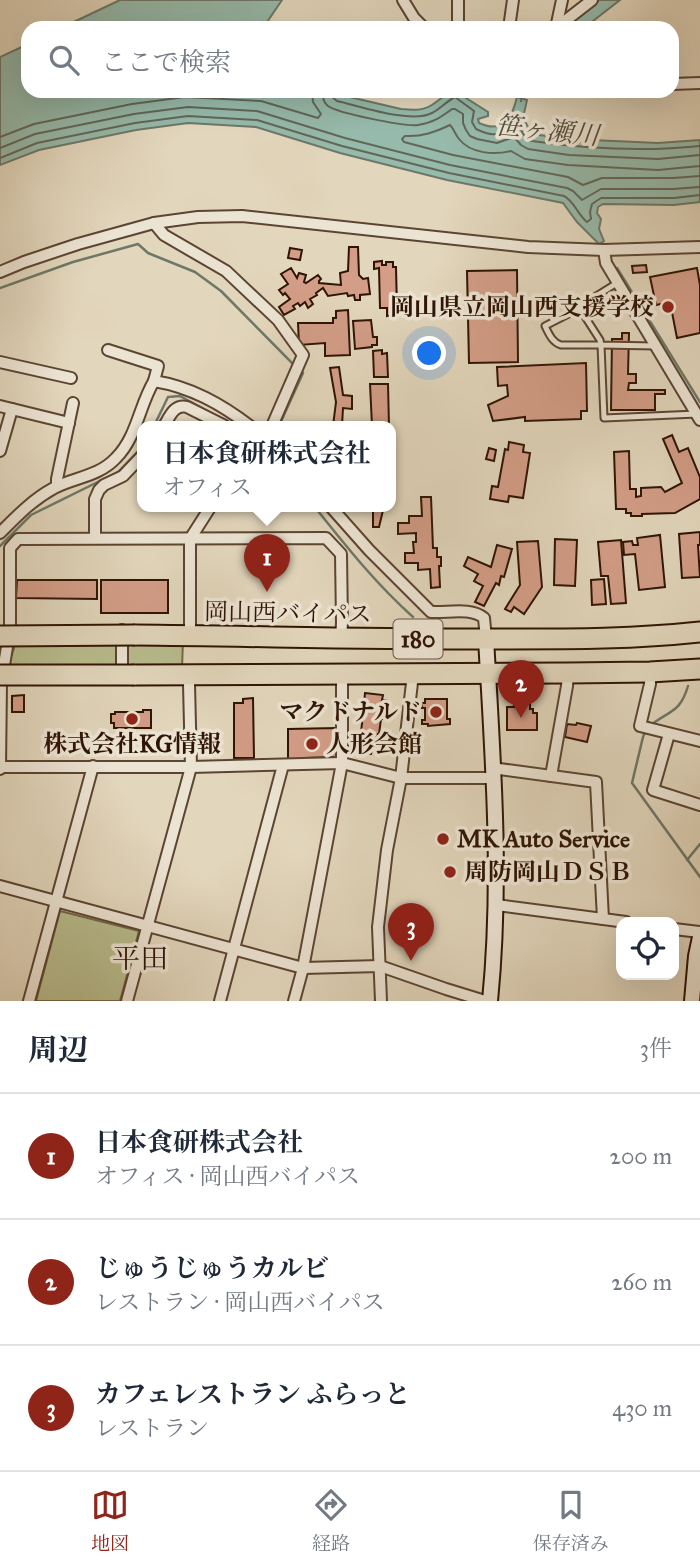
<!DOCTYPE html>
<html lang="ja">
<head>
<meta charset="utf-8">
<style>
  :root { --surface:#fff; --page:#f2f2f3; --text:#1f2937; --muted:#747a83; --line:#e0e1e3; --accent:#8f2418 }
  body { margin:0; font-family:"IM FELL Great Primer","Noto Serif JP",serif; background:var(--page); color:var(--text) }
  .controls { position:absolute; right:21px; bottom:21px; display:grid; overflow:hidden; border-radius:14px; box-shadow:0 7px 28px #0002 }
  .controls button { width:63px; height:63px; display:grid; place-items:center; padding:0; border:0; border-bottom:2px solid var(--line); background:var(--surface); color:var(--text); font:35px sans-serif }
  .you { position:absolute; left:430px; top:354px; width:24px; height:24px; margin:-18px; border:5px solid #fff; border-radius:50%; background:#1a73e8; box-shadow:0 0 0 10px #1a73e833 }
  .badge { display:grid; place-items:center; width:46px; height:46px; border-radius:50%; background:var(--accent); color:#fff; font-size:23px; font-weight:700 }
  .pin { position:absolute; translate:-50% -58px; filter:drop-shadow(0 2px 4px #0008) }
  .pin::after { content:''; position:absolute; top:37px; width:24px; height:21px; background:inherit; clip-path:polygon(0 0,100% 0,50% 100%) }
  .popup { position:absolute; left:137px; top:421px; width:259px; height:91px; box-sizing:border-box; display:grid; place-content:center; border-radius:14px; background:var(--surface); filter:drop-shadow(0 2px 5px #0005); font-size:23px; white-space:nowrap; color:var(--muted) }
  .popup b { font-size:26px; color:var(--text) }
  .popup::after { content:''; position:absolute; left:50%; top:100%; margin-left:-14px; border:14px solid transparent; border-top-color:var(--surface) }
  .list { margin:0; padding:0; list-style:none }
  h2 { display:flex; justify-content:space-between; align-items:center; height:91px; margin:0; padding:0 28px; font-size:30px }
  h2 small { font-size:23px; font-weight:400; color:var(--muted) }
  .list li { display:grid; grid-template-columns:46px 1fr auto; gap:21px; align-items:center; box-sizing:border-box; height:126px; padding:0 28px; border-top:2px solid var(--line) }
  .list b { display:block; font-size:26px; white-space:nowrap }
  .list p { margin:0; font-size:23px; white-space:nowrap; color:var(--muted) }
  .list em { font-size:23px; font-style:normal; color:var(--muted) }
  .icon { flex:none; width:38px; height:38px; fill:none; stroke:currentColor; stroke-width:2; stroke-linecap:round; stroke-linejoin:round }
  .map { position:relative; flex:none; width:700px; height:1001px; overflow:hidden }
  .search { position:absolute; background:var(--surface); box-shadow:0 7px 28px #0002; left:21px; right:21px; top:21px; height:77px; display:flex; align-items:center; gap:18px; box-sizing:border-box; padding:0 24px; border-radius:21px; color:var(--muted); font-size:26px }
  .sheet { height:469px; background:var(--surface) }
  nav { display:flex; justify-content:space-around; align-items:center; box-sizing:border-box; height:98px; border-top:2px solid var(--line); background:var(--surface); font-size:19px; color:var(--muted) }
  nav a { display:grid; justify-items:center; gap:4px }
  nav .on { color:var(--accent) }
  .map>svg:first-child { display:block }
</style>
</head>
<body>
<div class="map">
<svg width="700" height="1001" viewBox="0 0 700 1001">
  <rect width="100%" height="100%" fill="#e2d6bc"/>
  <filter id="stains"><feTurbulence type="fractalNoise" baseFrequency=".00286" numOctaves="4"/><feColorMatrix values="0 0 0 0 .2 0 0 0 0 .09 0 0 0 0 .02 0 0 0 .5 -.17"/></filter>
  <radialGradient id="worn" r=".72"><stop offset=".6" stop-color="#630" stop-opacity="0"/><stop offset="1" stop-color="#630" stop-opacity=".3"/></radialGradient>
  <g fill="#b8bc8d" stroke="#746848" stroke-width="2">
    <path d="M183,641L182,668H127V642Z"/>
    <path d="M117,642V668L7,669L15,645Z"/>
    <path d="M60,911L139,931L120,1001H36Z"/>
  </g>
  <g fill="#96baab" stroke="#6d7868" stroke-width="2">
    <path d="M120,0H282L263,28H61Z"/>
    <path d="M599,0H620L584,28H564Z"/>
    <path d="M28,44V91H324L401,109C411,110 421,111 430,106C439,101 445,93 455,91L488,112V116L478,119L479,123C503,134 512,118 517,97L527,100L523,118L532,134L570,139L658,143L700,140V202L674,205L603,204L598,207L597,213L601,219L599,229L604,241L599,244L577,222L563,203L447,180L340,153L256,127L188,123L136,130L39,150L0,165V57Z"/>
  </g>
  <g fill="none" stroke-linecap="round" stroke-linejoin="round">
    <g stroke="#626758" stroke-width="2">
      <path d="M322,91C323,97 323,102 328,106C337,113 406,127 418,125C433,123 441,117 452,109H455L463,114V123L466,130L470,136L477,139L497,143L514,137L521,145L528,149L569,155L658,159L700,155"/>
      <path d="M331,91L332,97L337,101C360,106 411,124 432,113C440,109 447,101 455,97L474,111L472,122L476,129C499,140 499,132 516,122L526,138L532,141C588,149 644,152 700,146"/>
      <path d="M0,137L34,124L132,104L185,97L261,101L318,118L321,114L313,102L312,91"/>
      <path d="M0,148L35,134L134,114L188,107L257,111L345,138L450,165L567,188L573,191L582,200L601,189H673L700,187"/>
      <path d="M0,158L37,143L135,123L188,116L257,120L342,146L449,173L564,196C574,201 578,215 587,222L591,219L590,212L592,204L601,198H674L700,195"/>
      <path d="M700,166L658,170L568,165L525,159L511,151C494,155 471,154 459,139C455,134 454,129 450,125C435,132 422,137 405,136L402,139L404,142L453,155L568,177L583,185L602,178H673L700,176"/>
    </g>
    <g stroke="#6d7868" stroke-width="2.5">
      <path d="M521,101L523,91"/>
      <path d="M617,268L700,402"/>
      <path d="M0,288L73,262L138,244L148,253L195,272L221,291L294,365"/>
      <path d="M154,426L168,397L180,396L235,426"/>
      <path d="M279,426L303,373L299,369"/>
      <path d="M314,506C346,546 375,583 413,617"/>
      <path d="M0,546L31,515L118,472L143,446"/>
      <path d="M651,725C670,710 680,713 688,686"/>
      <path d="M646,730L643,737L632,783L700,877"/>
      <path d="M687,860L700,844"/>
    </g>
  </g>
  <g fill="#d39d87" stroke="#2f1404" stroke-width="2">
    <path d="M349,247H358L359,275L363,279L368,278L370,294L360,295V300H355L354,295L348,296L347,293L328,296L323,288L316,293L317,295L310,299L313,304L308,308L305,302L300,306L298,303L293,306L295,309L284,315L279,307L290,299L285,293L283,295L279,290L288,284L281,274L291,268L297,278L299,273L306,275L304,282L306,283L318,275L321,279L319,281V283L341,285L340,273L348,271Z"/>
    <path d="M290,248L302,250L300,260L288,258Z"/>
    <path d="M382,261V265H386V262H393V267H396L397,310H394V315L387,316V308H380L379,268L374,269V262Z"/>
    <path d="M646,265L647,272L633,273L632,266Z"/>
    <path d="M697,268L700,285V333L677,338L670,302L656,305L650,277Z"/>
    <path d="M517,270L518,362L469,363L467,271Z"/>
    <path d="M348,310L350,355L325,356V343L299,345L298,323H333V318H336V311Z"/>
    <path d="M371,320L373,337H377V345H372V347L355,349L353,321Z"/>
    <path d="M622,333H629L628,374H636V383H629L628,390H665V394H655V410H611L612,339H622Z"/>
    <path d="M382,350V354L387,353L388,377H374L373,351Z"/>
    <path d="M586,363L587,411H581V419L525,421V417L493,421L488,405L508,396L507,385L498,386L497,367Z"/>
    <path d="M339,367L343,395L352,396V409L343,408L342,426H333L336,402L330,368Z"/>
    <path d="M370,384H388L389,426H372Z"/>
    <path d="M672,435L679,452L688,448L700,477V499L675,513L642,514V516H631V513H626V509H616L614,452L629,451L630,489H636V497L641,496V488L661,487L665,492L682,483L663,439Z"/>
    <path d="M509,442L524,445L523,452L530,453L523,498L509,496L508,502L490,499L492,486L498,487L505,449L508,450Z"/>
    <path d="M489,448L496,450L494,461L486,459Z"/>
    <path d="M421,497H431L433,548H437V557H441V566H439L440,587L431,588L430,569L418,570V563H405V553H414L413,542H416V533L398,534V523H409V516H422Z"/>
    <path d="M373,506H384L379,527H373Z"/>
    <path d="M700,532V545H698L700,577L682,578L679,534Z"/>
    <path d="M660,535L665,587L639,590L635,554L624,555L623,542L632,541L633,545H638L637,538Z"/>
    <path d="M555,539L577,540L575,586L554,585Z"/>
    <path d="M621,540L626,603L611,604L608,576H601L598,542Z"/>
    <path d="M538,541L542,587L524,614L514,607L511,612L505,609L520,585L517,542Z"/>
    <path d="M497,545L512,549L504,577L501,576L499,585L496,583L484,606L475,602L483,586L474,581L478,574L464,566L468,557L491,567Z"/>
    <path d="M604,579L606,604L592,605L591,580Z"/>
    <path d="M17,580H97V599L16,598Z"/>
    <rect x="101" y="580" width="67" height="33"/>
    <path d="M365,693L383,695L382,700H386L385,705H383V719H381L379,734H376L374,747H377V751L372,750L371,754L359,753Z"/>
    <path d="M24,695V712H12V696Z"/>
    <path d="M253,698L254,758H234V703H243V699Z"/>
    <path d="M425,699H447V719H450V724L428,726V724H422V720H425V708H422V703H425Z"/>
    <path d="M530,703V709H533V713H537V730H507V707H514V704Z"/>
    <path d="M143,710H151V728H114V723H111V714H115V712H143Z"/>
    <path d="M577,723L591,726L587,742L565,737L567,724L576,725Z"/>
    <path d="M337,728V757L305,758V761L288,762V729Z"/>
  </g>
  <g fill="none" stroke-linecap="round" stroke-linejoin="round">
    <g stroke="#5c4432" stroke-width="9">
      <g id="lane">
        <path d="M617,283L585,303L582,307V312L600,340L601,345L655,346"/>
        <path d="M582,307L545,326C549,334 552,342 561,345H601L604,418L697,414"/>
      </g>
    </g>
    <g stroke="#5c4432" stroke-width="14">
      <g id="street">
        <path d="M403,0L414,18L424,28"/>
        <path d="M458,0V28"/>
        <path d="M509,28L513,0"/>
        <path d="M556,28L592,0"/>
        <path d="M556,28L562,0"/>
        <path d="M672,84L700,83"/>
        <path d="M154,223L164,235L226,271L278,320L303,355L272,426"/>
        <path d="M604,250L606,263L700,420"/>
        <path d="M0,272L24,262L78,244L154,223L198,217L242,216L528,247L604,250L700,247"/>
        <path d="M108,350L158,366L154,381"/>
        <path d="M0,362L71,378"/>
        <path d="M0,406L69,423"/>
        <path d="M164,426C170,416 174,404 187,407L225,426"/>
        <path d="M0,451L12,409"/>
        <path d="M57,486V479L73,403"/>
        <path d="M330,506L369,550L431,612C448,613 471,607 484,618L486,639"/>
        <path d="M0,533C17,516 32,500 54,488C75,477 98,477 116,458C137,437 139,406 154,381C191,387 221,404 250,426"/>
        <path d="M95,538V499L99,490L104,485L123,476L143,455"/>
        <path d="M190,627V539L211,506"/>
        <path d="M122,630V677"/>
        <path d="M650,672V684L640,726L700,741"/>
        <path d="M669,734L653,790L700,805"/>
        <path d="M0,767H191L342,763L401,778H493"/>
        <path d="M492,768L596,782L603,919"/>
        <path d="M0,769L1,683L10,629V548L18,539L326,538L341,554L342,623L341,639"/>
        <path d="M551,776L567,686L568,673"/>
        <path d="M0,886L303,968L380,966L446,989L485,1001"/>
        <path d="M497,905L626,922"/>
        <path d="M674,929L700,932"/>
        <path d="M29,1001L93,766"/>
        <path d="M127,1001L191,767L189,684"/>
        <path d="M220,1001L283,765"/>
        <path d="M294,1001L303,968L342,763V674"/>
        <path d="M381,1001L378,927L387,850L401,778L413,674"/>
      </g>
    </g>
    <g stroke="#2f1404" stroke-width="18">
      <g id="secondary">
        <path d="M486,639C493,760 502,881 490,1001"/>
        <path d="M692,1001L696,956L700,937"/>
      </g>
    </g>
    <g stroke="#2f1404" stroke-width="23">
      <g id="highway">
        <path d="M135,635C259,636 384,640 508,639C572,639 636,639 700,632"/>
        <path d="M134,675L568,673L650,672L700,669"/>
      </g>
    </g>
    <use href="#lane" stroke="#ece4d3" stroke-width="5"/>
    <use href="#street" stroke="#ece4d3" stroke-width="10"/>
    <use href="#secondary" stroke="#ece4d3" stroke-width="14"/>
    <use href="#highway" stroke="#e2d6bc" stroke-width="19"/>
    <g stroke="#2f1404" stroke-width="23" stroke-linecap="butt">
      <g id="highway-bridge">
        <path d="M0,636L135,635"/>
        <path d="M0,675H134"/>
      </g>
    </g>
    <use href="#highway-bridge" stroke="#e2d6bc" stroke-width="19"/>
  </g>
  <g fill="#8f2418" stroke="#ece4d3" stroke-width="2.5">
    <circle cx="668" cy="307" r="7"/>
    <circle cx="436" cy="712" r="7"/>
    <circle cx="132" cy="719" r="7"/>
    <circle cx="312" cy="744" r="7"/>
    <circle cx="443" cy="839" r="7"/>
    <circle cx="450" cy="872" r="7"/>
  </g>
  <g text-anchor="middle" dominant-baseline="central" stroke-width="7" stroke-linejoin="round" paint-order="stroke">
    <rect fill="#ece4d3" stroke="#685242" stroke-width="2" x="393.5" y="619.5" width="49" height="39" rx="5"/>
    <g font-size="23" font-weight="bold" fill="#2f1404">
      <text x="418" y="639">180</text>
    </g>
    <g font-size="24" font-weight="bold" fill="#2f1404" stroke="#ece4d3" text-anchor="start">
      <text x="654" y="307" text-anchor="end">岡山県立岡山西支援学校</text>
      <text x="422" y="712" text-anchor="end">マクドナルド</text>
      <text x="132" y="744" text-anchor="middle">株式会社KG情報</text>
      <text x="326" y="744">人形会館</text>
      <text x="457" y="839">MK Auto Service</text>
      <text x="464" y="872">周防岡山ＤＳＢ</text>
    </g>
    <g font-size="24" fill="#2f1404" stroke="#ece4d3">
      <text transform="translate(288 613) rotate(1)">岡山西バイパス</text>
    </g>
    <g font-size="26" font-style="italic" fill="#534e3e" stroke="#ece4d3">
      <text transform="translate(547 130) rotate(6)">笹ヶ瀬川</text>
    </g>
    <g font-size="28" fill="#2f1404" stroke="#ece4d3">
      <text x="140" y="958">平田</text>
    </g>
  </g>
  <rect width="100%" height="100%" filter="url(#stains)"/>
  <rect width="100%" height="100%" fill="url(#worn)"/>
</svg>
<div class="controls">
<button><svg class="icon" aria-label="locate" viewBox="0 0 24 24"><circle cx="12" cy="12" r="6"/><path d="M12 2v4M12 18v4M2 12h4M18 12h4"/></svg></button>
</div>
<div class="you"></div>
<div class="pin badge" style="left:267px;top:592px">1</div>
<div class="popup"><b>日本食研株式会社</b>オフィス</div>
<div class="pin badge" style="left:521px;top:718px">2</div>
<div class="pin badge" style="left:411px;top:961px">3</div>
<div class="search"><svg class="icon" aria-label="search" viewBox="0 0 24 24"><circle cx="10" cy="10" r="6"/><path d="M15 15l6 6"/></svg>ここで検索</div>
</div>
<section class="sheet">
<h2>周辺<small>3件</small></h2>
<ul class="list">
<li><span class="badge">1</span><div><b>日本食研株式会社</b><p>オフィス · 岡山西バイパス</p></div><em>200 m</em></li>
<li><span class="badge">2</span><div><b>じゅうじゅうカルビ</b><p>レストラン · 岡山西バイパス</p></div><em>260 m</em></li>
<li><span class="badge">3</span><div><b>カフェレストラン ふらっと</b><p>レストラン</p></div><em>430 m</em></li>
</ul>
</section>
<nav>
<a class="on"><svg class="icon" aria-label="map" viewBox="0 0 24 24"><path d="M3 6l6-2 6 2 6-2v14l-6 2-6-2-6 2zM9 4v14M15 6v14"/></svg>地図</a>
<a><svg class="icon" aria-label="directions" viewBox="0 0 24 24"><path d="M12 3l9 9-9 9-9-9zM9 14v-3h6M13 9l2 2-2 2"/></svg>経路</a>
<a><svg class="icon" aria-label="saved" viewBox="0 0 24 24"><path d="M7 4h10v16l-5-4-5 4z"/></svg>保存済み</a>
</nav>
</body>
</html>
